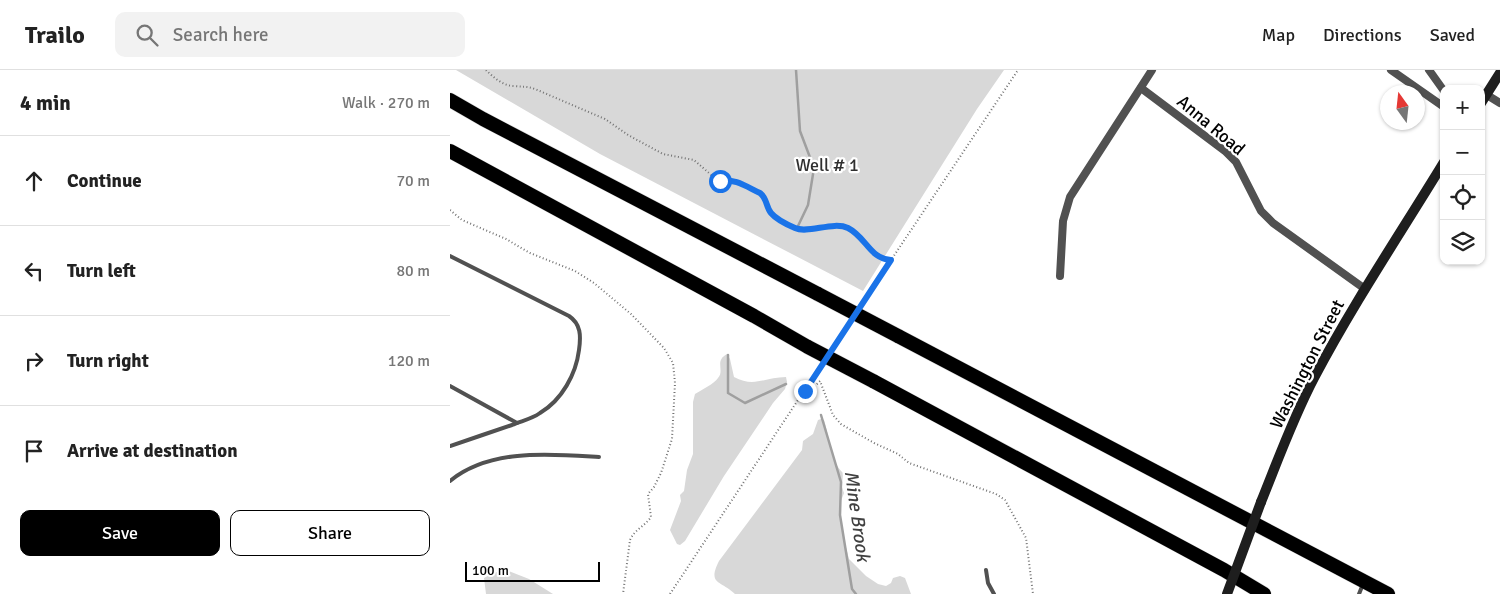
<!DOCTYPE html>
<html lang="en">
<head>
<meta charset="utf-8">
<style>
  :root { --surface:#fff; --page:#f2f2f2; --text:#222; --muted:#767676; --line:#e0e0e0; --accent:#000 }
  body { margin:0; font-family:Signika,sans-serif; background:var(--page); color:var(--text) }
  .controls { position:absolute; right:15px; top:15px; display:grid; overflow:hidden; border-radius:10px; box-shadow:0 1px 4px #0004 }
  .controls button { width:45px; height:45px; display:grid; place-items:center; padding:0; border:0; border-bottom:1px solid var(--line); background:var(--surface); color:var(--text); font:25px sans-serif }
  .compass { position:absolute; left:930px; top:15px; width:45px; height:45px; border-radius:50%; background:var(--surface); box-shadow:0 1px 4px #0004; rotate:345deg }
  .scale { position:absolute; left:15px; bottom:12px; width:135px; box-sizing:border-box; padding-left:5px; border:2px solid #000; border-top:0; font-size:14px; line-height:18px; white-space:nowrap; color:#000; -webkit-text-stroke:4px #fff; paint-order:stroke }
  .stop { position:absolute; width:15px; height:15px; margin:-11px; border:4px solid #1a73e8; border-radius:50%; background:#fff }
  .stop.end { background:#1a73e8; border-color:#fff; box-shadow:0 1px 5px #0008 }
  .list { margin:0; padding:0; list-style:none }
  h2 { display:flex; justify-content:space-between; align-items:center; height:65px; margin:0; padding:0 20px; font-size:21px }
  h2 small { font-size:16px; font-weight:400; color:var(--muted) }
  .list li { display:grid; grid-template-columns:32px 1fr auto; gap:15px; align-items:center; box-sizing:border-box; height:90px; padding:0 20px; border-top:1px solid var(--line) }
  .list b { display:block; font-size:19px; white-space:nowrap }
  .list em { font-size:16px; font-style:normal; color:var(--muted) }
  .actions { display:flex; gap:10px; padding:15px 20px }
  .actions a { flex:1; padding:11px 0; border:1px solid var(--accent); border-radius:10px; text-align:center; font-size:18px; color:var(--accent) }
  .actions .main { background:var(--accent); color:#fff }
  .icon { flex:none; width:28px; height:28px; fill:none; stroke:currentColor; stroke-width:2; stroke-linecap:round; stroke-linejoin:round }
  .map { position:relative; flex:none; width:1050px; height:524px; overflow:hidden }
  header { display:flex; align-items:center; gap:30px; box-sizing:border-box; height:70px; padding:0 25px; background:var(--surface); border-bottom:1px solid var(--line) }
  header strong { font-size:24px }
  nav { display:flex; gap:28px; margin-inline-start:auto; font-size:18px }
  .search { width:350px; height:45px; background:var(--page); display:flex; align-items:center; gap:12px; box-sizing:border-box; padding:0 18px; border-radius:10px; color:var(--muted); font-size:19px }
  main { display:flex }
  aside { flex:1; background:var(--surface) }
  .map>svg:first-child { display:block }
</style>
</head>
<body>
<header>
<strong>Trailo</strong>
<div class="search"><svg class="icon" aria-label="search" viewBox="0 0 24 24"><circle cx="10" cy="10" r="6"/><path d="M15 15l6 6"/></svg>Search here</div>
<nav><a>Map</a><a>Directions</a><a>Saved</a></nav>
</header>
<main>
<aside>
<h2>4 min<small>Walk · 270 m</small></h2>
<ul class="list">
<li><svg class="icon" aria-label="ahead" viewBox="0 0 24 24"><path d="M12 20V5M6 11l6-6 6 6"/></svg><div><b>Continue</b></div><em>70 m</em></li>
<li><svg class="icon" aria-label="left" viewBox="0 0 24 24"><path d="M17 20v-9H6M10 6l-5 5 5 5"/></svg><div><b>Turn left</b></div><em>80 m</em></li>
<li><svg class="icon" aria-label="right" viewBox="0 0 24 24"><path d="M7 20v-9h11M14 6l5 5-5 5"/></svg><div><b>Turn right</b></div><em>120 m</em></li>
<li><svg class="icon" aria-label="arrive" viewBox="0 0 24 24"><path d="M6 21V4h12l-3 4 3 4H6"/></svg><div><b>Arrive at destination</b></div></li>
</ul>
<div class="actions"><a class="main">Save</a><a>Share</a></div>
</aside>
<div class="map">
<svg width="1050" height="524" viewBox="0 0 1050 524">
  <rect width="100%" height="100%" fill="#fff"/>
  <g fill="#d8d8d8">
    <path d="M6,0H554L527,39L413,221L150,84Z"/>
    <path d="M277,284L280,289L284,307C304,318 316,307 336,307L337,312L335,319L323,333L274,406L235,471L230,475L227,474L220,460L231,431L230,425L234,421L237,400L243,384V332L245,324C251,320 264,314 268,308C275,300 264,291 277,284Z"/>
    <path d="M371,349L374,350C380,369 379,389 393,403L392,417L394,423L389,436L393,466L399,489L416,506L428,514L436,516L441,513L443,508L450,506L455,508L461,524H285C271,510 257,515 269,491L352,380L353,371L363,364L368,350Z"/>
    <path d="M56,500L79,509L103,524H36L34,508L43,503Z"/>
  </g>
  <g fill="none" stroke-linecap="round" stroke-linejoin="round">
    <g stroke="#9f9f9f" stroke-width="2.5">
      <path d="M346,0L350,61L364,98L358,135L348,156"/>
      <path d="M278,285V323L295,333L336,314"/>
      <path d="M371,345L391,412L390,445L402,519L406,524"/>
    </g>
    <g stroke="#dbdbdb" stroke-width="15">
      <g id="motorway">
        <path d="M0,30L33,49L368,224"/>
        <path d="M0,81L304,246L358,277"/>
        <path d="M448,266L938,524"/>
        <path d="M423,311L774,500L814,524"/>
      </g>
    </g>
    <g stroke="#737373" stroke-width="2" stroke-dasharray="1 2.5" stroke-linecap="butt">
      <path d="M36,0C43,7 53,16 64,16C72,17 77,16 85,19L155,49L178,65L213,84L244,90L267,110L278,109L286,111L310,123L313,125L322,144L346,159L375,158L387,155L399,159L410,167L429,188L441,190"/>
      <path d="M0,140L12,150L56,169L80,183L125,201L144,213L181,244L214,278L223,293L225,313L222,369L211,403L204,417L198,424L201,447C195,456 184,460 180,470L173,524"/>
      <path d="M411,235L568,0"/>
      <path d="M384,277L399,254"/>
      <path d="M355,321L371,295"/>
      <path d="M220,524L348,330L355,321L359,322L370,311L383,345L391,354L424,373L448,384L459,393L546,424L555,430L576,468L583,524"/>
    </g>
    <g stroke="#515151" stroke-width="4">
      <path d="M0,186L119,246C131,254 131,266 129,280C126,304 112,330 90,343C82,349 71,351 62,355C41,362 21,369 0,376"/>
      <path d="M0,316L67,353"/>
      <path d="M0,411C40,378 101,384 149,387"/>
      <path d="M536,500L538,513L544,524"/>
      <path d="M909,524L913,514"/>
    </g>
    <g stroke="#515151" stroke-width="8">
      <path d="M941,0L994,37"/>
      <path d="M979,0L994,21"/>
      <path d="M691,18L775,81L786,92L811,141L823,153L915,219"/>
      <path d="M1037,25L1050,33"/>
      <path d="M610,206L613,151L620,127L702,0"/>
    </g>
    <g stroke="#1e1e1e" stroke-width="10">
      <path d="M1031,33L1050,3"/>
      <path d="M811,432C828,390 843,348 864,308C903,234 950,164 994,92"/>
    </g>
    <use href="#motorway" stroke="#000" stroke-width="14"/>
    <g stroke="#dbdbdb" stroke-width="15" stroke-linecap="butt">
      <g id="motorway-bridge">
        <path d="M368,224L448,266"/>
        <path d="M358,277L423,311"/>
      </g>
    </g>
    <path stroke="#1e1e1e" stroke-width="10" d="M777,524L811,432"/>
    <use href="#motorway-bridge" stroke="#000" stroke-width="14"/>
  </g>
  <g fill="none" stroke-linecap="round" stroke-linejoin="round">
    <path stroke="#1a73e8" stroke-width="6" d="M270,111C285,108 297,117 310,123C317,128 316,137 321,143C326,149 338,155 345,158C358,164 383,151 398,158C416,167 420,189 441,190L355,321"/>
  </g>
  <g text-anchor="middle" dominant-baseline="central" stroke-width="4.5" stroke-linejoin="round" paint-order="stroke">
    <g font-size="18" fill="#000" stroke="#fff">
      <text transform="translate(761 55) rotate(40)">Anna Road</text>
      <text transform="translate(857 294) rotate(-63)">Washington Street</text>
    </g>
    <g font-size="18" fill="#2f2f2f" stroke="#fff">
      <text x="377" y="95">Well # 1</text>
    </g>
    <g font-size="19" font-style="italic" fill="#404040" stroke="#fff">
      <text transform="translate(407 446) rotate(82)">Mine Brook</text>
    </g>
  </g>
</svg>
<div class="controls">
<button>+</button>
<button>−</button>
<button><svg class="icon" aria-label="locate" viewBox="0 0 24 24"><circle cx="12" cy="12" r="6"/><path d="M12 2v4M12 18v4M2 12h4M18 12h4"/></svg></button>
<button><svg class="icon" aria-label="layers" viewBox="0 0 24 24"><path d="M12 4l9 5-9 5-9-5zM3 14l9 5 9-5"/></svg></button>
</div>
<svg class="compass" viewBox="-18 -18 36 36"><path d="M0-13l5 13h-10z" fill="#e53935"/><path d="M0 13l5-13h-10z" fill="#767676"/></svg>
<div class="scale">100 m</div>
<div class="stop" style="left:270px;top:111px"></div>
<div class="stop end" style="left:355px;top:321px"></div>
</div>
</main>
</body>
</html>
